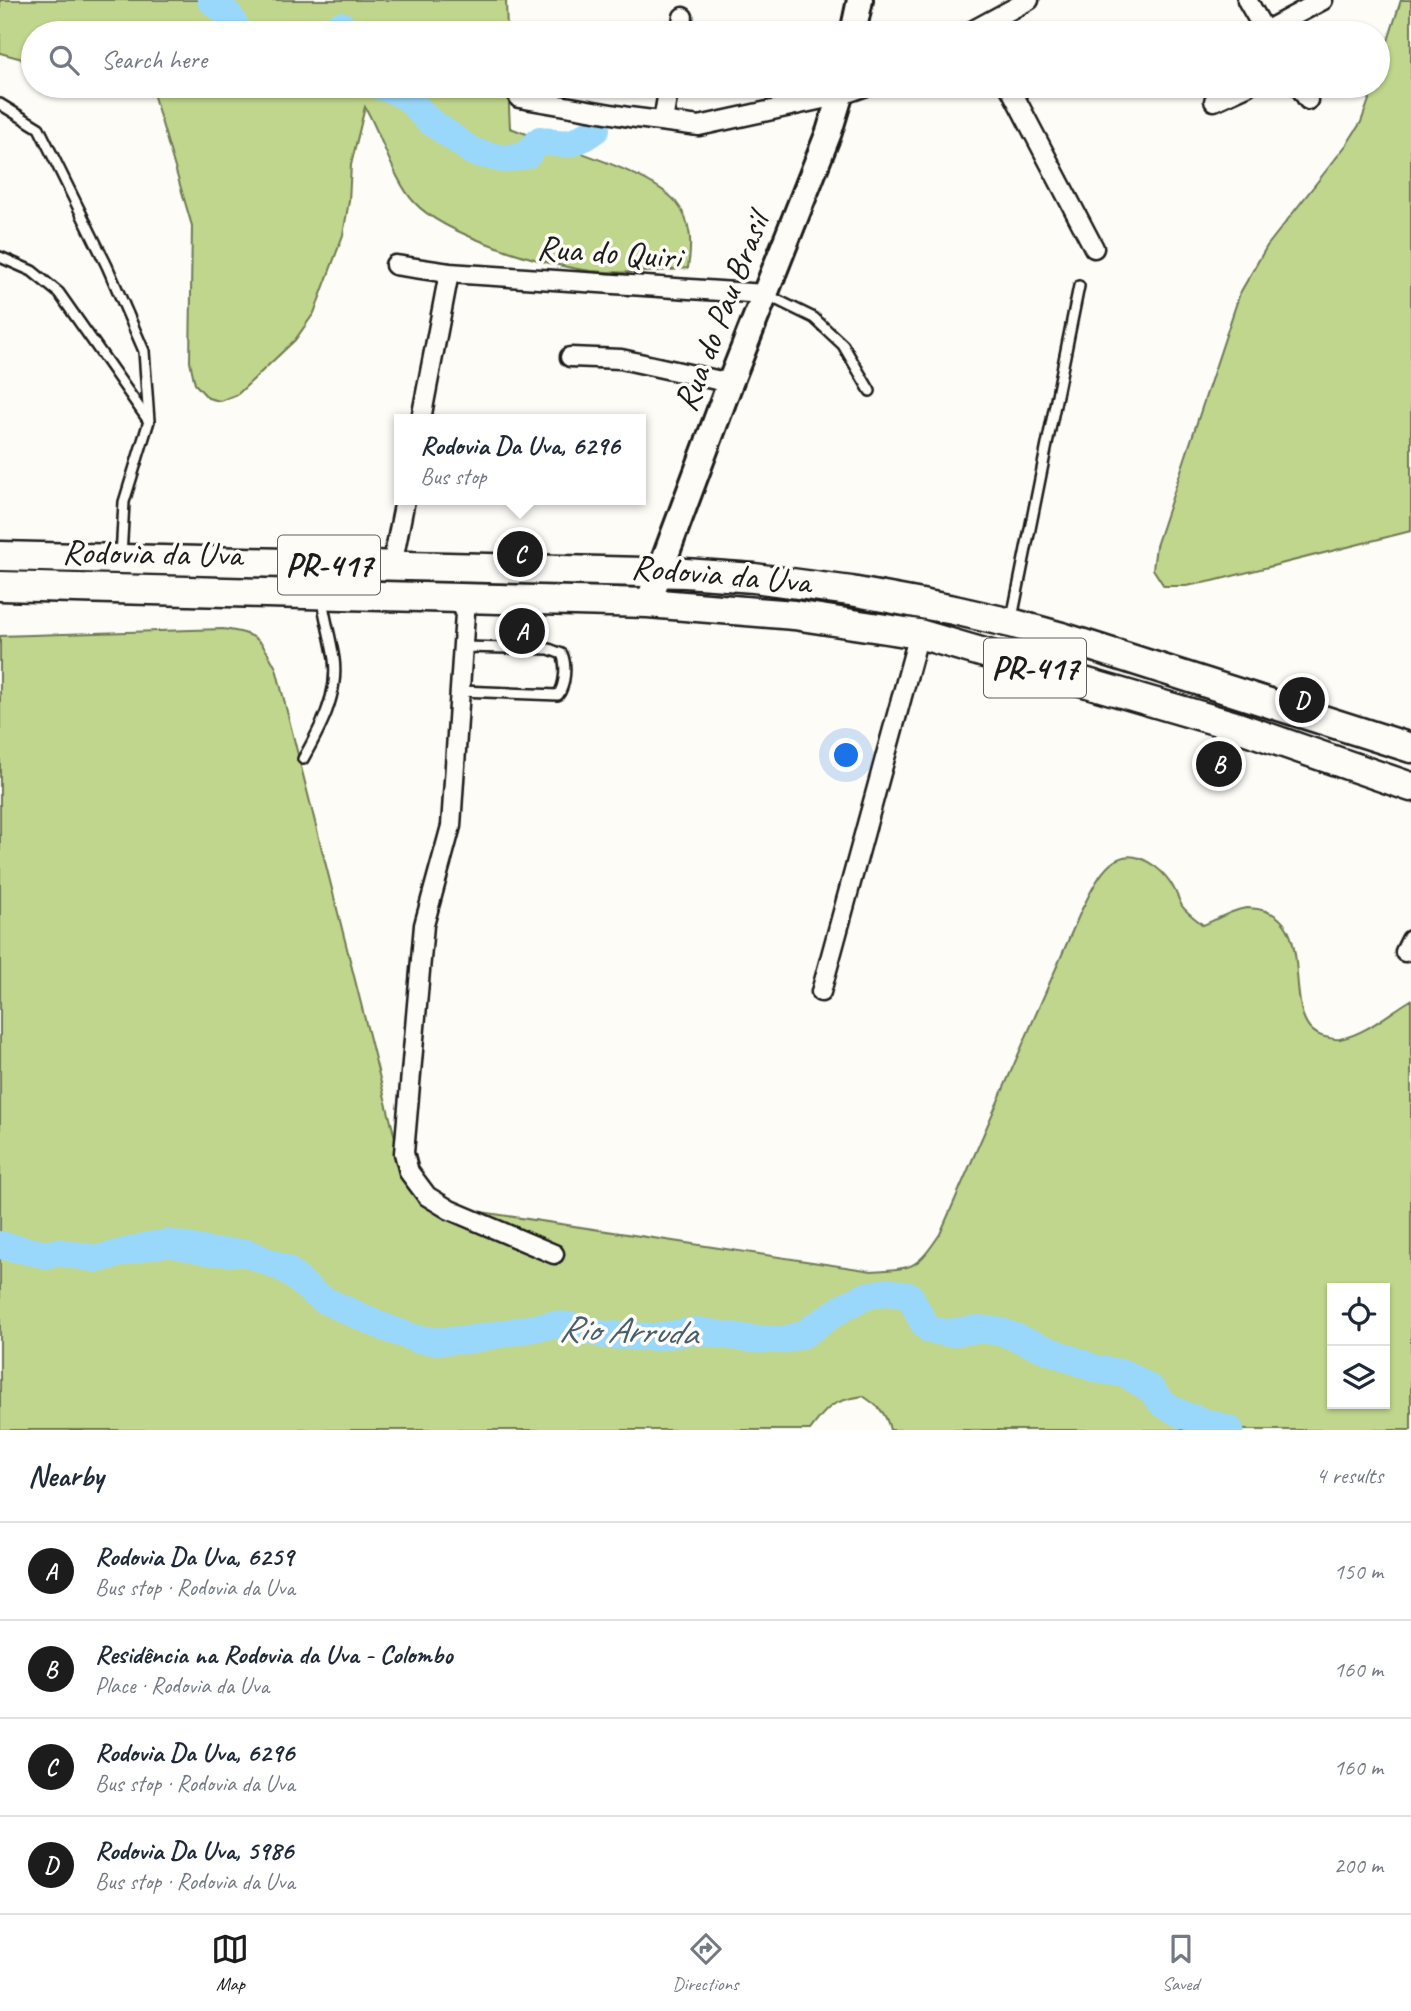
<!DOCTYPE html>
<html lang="en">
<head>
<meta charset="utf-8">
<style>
  :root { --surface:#fff; --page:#f6f6f7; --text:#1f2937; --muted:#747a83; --line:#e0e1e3; --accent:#1c1c1c }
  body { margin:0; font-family:Caveat,sans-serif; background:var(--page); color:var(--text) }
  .controls { position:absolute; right:21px; bottom:21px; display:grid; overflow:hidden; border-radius:0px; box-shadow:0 2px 5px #0004 }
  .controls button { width:63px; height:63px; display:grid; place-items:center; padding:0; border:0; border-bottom:2px solid var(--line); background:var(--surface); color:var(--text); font:35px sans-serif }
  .you { position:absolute; left:847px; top:756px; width:24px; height:24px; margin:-18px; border:5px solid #fff; border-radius:50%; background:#1a73e8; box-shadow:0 0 0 10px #1a73e833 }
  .badge { display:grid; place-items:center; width:46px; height:46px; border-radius:50%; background:var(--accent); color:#fff; font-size:23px; font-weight:700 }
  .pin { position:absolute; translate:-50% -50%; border:4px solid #fff; box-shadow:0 2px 7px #0006 }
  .popup { position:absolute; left:394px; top:414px; width:252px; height:91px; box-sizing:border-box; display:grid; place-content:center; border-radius:0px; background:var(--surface); filter:drop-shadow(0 2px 5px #0005); font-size:23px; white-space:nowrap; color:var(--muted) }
  .popup b { font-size:26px; color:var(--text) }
  .popup::after { content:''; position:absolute; left:50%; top:100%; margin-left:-14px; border:14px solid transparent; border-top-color:var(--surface) }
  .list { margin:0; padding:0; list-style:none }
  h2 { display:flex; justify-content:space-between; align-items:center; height:91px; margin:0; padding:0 28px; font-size:30px }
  h2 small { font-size:23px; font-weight:400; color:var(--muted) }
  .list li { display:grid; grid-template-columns:46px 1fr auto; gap:21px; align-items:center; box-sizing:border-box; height:98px; padding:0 28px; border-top:2px solid var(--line) }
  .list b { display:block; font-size:26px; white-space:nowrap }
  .list p { margin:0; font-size:23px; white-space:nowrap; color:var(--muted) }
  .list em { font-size:23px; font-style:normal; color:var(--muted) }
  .icon { flex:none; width:38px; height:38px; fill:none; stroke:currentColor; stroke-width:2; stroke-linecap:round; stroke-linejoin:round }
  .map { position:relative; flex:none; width:1411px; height:1430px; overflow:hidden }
  .search { position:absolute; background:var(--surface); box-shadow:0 2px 5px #0004; left:21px; right:21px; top:21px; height:77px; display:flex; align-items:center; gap:18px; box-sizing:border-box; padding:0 24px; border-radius:38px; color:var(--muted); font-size:26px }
  .sheet { height:483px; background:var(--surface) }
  nav { display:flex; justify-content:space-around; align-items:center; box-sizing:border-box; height:98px; border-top:2px solid var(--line); background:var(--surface); font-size:19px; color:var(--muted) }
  nav a { display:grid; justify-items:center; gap:4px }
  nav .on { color:var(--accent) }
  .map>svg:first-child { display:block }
</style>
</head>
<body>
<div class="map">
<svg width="1411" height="1430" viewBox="0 0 1411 1430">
  <rect width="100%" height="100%" fill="#fdfcf7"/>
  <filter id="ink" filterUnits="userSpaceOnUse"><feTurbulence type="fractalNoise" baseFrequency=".0143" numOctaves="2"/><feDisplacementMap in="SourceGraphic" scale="14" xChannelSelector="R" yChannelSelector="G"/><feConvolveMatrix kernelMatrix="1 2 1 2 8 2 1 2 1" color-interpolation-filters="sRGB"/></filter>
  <g filter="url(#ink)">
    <g fill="#c0d68c" stroke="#6e7954" stroke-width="2" fill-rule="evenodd">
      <path d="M0,0H506L507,33H33V62L0,53Z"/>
      <path d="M1401,0H1411V531L1213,581L1186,586H1164L1153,569L1156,546L1240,293L1267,246L1347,144L1361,122L1374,86H1378V72Z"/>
      <path d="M126,86H508L510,128C550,143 650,171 676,202C692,222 692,244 688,268C656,272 623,274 591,271C545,265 445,236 414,202C394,181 381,134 365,107L351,165L349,201L343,235L314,313L295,340L238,394L220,401L208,398L195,384L190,362L192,226L153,93Z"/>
      <path d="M223,629C258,634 260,638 276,668L394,1134L405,1167L447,1205L481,1212L872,1271C913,1268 916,1270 940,1234L1081,911C1095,884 1112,839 1150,863C1158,868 1164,873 1170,882C1175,889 1178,898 1182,906C1187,913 1196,919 1203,925C1216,920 1235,908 1248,908C1328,910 1272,1024 1325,1037C1330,1038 1335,1040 1340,1039C1366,1034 1389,1013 1411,1000V1430H890C886,1412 878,1406 863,1396C832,1401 829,1405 810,1430H0V636ZM1332,1288H1385V1404H1332Z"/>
    </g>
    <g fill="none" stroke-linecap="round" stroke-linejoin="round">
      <g stroke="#9ad8fb" stroke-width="28">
        <path d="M211,0L229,15L239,33"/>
        <path d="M328,33L341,25V33"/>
        <path d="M380,86L398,92L410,100L426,118L473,152L504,159L527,155L540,140C568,146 572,146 596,129"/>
        <path d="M0,1245L48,1255L57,1252L98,1259L148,1246L168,1243L212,1252L247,1253L287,1270L312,1292L326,1301L386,1328L417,1339L434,1341L467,1340L550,1325L571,1326L605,1335L653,1337L696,1331L751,1339L782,1340L802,1335L847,1305L869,1295L888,1292L910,1296L923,1322L930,1330L948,1333L979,1329L1002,1332L1096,1369L1126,1374L1152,1390L1162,1403L1183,1415L1230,1430"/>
      </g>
    </g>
    <path fill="#ecd2a1" stroke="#1c1c1c" stroke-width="2" d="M1212,747L1235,755L1226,781L1203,772Z"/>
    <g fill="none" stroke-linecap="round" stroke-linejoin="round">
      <g stroke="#1c1c1c" stroke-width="14">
        <g id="lane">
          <path d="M0,104L39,128L107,266L144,351L149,421L124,502L121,557"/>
          <path d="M0,257L32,271L59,293L148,420"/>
          <path d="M767,295L814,318L843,345L870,391"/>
          <path d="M1012,618L1079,286"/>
          <path d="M460,691L558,695C565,686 567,665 562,654L549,649L463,647"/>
          <path d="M303,759C320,729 339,694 334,659C331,639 325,619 322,599"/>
        </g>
      </g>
      <g stroke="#1c1c1c" stroke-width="23">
        <g id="street">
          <path d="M1247,0L1266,33"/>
          <path d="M1265,31L1323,0"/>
          <path d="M680,33L683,17"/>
          <path d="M968,33L1029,0"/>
          <path d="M1009,86L1094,248"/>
          <path d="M1299,86L1308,100"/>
          <path d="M519,98L629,117L699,126L841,95L867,86"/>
          <path d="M1214,101L1247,86"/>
          <path d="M663,121L669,86"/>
          <path d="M395,265L449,273L765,294"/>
          <path d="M570,357L621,359L730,383"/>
          <path d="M421,419L449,273"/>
          <path d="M392,566L405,500"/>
          <path d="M466,598L451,826L424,925L404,1153L409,1172L427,1196L450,1210L554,1254"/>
          <path d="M1405,952L1411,940"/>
          <path d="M821,992L919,634"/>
        </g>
      </g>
      <g stroke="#1c1c1c" stroke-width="30">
        <g id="secondary">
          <path d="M853,33L860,0"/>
          <path d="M648,603L730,383L829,132L843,86"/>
        </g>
      </g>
      <g stroke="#1c1c1c" stroke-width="33">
        <g id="primary">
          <path d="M0,556L685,573L754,578L851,591L954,610L1011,623L1065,638L1411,748"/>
          <path d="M0,586L648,603L794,615L919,634L1235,726L1411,787"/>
        </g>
      </g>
      <use href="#lane" stroke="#fdfcf7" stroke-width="9"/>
      <use href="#street" stroke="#fdfcf7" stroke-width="18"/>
      <use href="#secondary" stroke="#fdfcf7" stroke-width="24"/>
      <use href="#primary" stroke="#fdfcf7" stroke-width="28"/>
    </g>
  </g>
  <g text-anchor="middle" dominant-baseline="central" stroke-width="7" stroke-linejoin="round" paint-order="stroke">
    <g fill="#fdfcf7" stroke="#605f5e" stroke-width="2">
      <rect x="278" y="535.5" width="102" height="59" rx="5"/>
      <rect x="984" y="638.5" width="102" height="59" rx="5"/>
    </g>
    <g font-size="33" font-weight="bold" fill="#1c1c1c">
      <text x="329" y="565">PR-417</text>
      <text x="1035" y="668">PR-417</text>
    </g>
    <g font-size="35" fill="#1c1c1c" stroke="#fdfcf7">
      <text transform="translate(609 252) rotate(4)">Rua do Quiri</text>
      <text transform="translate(721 312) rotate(-69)">Rua do Pau Brasil</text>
      <text transform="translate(152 553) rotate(1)">Rodovia da Uva</text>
      <text transform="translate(721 574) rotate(5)">Rodovia da Uva</text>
    </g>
    <g font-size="37" font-style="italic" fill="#485e6a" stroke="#fdfcf7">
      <text transform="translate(628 1330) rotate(2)">Rio Arruda</text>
    </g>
  </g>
</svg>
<div class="controls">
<button><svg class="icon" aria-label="locate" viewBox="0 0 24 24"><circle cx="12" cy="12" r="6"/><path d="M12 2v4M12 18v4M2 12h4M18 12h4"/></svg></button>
<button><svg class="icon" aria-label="layers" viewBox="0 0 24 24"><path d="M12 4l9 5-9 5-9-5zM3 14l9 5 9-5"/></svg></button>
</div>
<div class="you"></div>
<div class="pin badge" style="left:522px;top:631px">A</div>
<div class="pin badge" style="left:1219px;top:764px">B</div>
<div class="pin badge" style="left:520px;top:554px">C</div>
<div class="popup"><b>Rodovia Da Uva, 6296</b>Bus stop</div>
<div class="pin badge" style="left:1302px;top:700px">D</div>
<div class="search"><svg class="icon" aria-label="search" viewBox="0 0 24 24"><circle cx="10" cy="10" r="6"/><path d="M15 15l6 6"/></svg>Search here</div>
</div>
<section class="sheet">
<h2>Nearby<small>4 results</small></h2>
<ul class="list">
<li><span class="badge">A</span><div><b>Rodovia Da Uva, 6259</b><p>Bus stop · Rodovia da Uva</p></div><em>150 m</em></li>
<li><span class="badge">B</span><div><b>Residência na Rodovia da Uva - Colombo</b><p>Place · Rodovia da Uva</p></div><em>160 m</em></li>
<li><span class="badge">C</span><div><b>Rodovia Da Uva, 6296</b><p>Bus stop · Rodovia da Uva</p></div><em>160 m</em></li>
<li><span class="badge">D</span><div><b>Rodovia Da Uva, 5986</b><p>Bus stop · Rodovia da Uva</p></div><em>200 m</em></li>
</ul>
</section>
<nav>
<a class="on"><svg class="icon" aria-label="map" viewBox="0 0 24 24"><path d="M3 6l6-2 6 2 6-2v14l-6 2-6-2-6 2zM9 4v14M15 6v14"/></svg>Map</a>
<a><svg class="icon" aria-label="directions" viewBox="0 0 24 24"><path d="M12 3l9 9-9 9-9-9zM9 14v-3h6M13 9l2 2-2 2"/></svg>Directions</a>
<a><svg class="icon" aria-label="saved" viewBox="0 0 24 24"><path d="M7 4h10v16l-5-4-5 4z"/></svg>Saved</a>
</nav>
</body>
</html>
